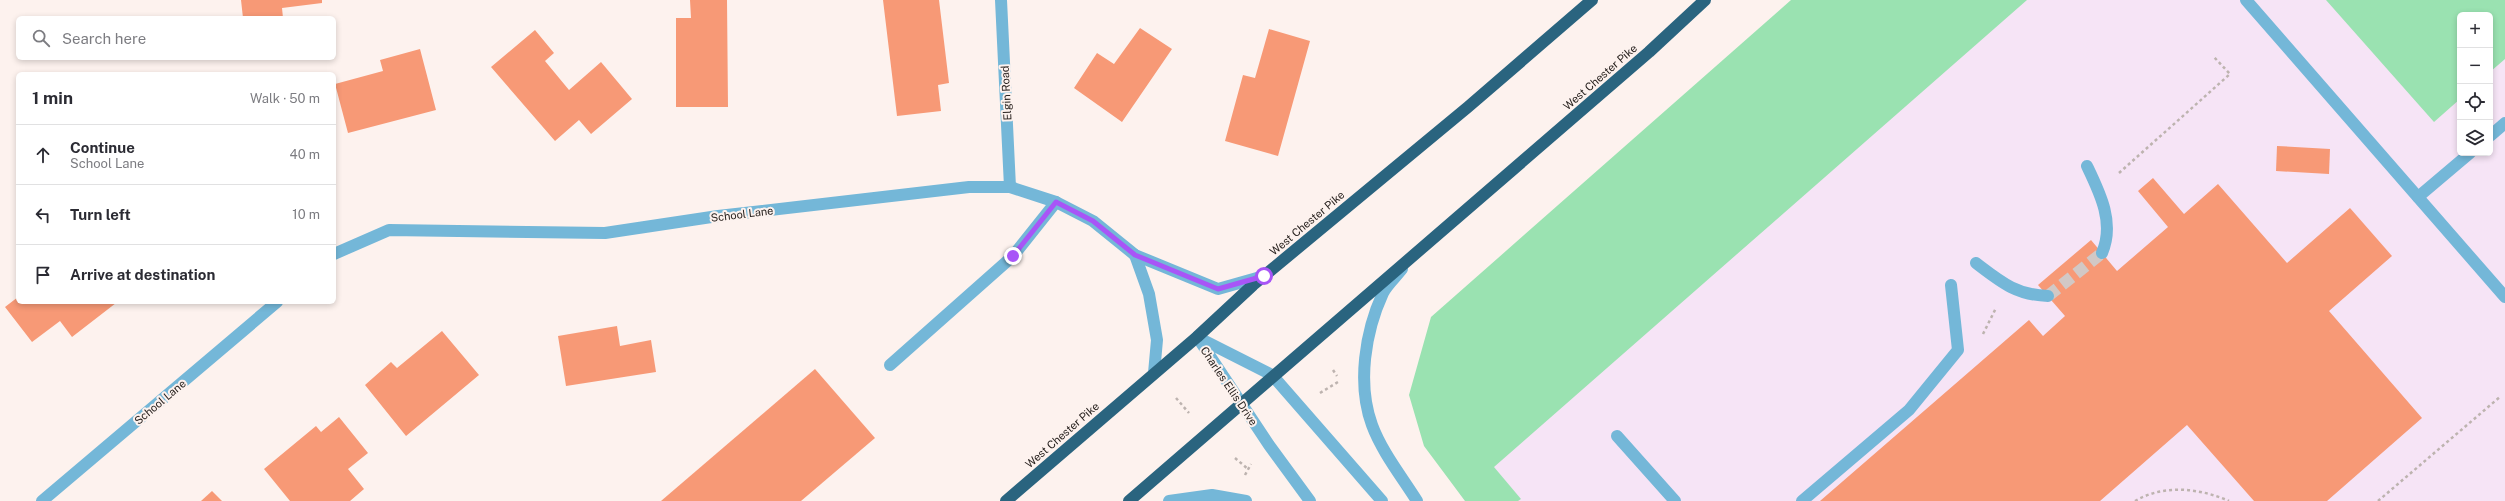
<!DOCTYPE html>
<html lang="en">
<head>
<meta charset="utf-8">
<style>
  :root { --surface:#fff; --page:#f2f2f3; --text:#2b2b33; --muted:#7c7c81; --line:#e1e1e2 }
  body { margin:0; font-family:"Public Sans",sans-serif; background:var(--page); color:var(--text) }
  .controls { position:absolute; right:12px; top:12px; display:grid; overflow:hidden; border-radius:6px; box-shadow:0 2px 6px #0003 }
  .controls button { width:36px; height:36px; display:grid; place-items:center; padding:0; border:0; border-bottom:1px solid var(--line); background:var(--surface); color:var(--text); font:20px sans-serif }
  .stop { position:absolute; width:12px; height:12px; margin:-9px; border:3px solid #a855f7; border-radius:50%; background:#fff }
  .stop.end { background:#a855f7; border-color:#fff; box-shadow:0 1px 4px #0008 }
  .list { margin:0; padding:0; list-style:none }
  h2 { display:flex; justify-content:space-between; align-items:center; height:52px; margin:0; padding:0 16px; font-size:17px }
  h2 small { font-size:13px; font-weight:400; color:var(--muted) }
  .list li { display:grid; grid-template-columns:26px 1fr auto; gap:12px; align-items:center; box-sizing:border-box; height:60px; padding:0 16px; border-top:1px solid var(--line) }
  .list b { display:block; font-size:15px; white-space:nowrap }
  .list p { margin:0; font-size:13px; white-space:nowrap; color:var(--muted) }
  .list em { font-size:13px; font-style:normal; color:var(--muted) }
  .icon { flex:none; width:22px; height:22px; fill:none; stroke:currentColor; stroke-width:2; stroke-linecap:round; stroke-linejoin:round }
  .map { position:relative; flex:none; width:2505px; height:501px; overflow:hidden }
  .search { position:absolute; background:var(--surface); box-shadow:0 2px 6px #0003; left:16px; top:16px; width:320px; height:44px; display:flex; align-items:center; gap:10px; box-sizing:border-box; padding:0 14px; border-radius:6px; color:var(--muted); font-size:15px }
  .panel { position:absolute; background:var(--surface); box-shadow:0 2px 6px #0003; left:16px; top:72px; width:320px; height:232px; border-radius:6px }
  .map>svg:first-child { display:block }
</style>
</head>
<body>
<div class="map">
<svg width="2505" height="501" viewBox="0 0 2505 501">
  <rect width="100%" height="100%" fill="#fdf2ee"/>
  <path fill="#f6e4f6" d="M2008,0H2385L2460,56V153H2490V29L2505,16V501H1465L1451,482Z"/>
  <g fill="#9ae2b1">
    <path d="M1791,0H2027L1494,467L1521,499L1518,501H1465L1424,446L1409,395L1431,317Z"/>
    <path d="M2326,0H2505V59L2490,72V15H2460V99L2434,122Z"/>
  </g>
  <g fill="#f79976">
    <path d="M241,0H322V3L282,8L283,18H243Z"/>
    <path d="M690,0H727L728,107H676V18H691Z"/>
    <path d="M883,0H939L949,83L938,85L941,111L897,116Z"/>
    <path d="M1140,28L1172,49L1122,122L1074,88L1097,53L1114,64Z"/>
    <path d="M1269,29L1310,41L1278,156L1225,141L1243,75L1255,78Z"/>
    <path d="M535,30L554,53L545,61L569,90L601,62L632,99L591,134L579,120L555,141L491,67Z"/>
    <path d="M420,49L436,110L348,133L335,84L383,71L380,60Z"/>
    <path d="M2277,146L2330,149L2329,174L2276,171Z"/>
    <path d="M2153,178L2184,214L2218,184L2287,263L2350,208L2392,256L2329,311L2422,418L2327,501H2254L2187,425L2100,501H1820L2029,320L2043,336L2065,316L2038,285L2091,240L2117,271L2168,227L2138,191Z"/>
    <path d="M18,297V302L116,303L72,337L60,321L32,342L5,307Z"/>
    <path d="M617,326L620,346L651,340L656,372L566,386L558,336Z"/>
    <path d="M442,331L479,375L406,436L365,385L391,362L397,368Z"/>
    <path d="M815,369L875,438L801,501H661Z"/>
    <path d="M339,417L368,453L348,469L364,489L350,501H290L264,469L316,426L321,432Z"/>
    <path d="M212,491L222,501H201Z"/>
  </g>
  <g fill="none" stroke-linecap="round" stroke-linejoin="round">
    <path stroke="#d2c8c5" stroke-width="12" stroke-dasharray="12 6" stroke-linecap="butt" d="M2048,296L2102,253"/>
    <g stroke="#bdb3af" stroke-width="2.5" stroke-dasharray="3 3" stroke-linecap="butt">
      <path d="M2119,173L2230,74L2213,56"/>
      <path d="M1983,334L1996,308"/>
      <path d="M1333,370L1337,376"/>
      <path d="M1320,393L1338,382"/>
      <path d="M1176,398L1189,413"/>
      <path d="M1235,458L1248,469"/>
      <path d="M1245,475L1251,464"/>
      <path d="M2135,501C2164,484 2199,488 2229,501"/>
      <path d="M2378,501L2501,396"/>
    </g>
    <g stroke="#74b7d8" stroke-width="12">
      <path d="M1001,0L1010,187"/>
      <path d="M2246,0L2505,297"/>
      <path d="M2490,136L2505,123"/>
      <path d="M2087,166C2100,193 2115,223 2102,253"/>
      <path d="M2418,197L2470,153"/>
      <path d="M334,254L389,230L605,233L718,216L969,187H1010L1056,202L1093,221L1135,255L1218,289L1264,276"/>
      <path d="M1135,255L1149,294L1157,340L1154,373"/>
      <path d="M1976,263C2001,282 2016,295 2048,296"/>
      <path d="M1402,269C1396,277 1387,285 1383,293C1365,332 1357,384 1372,425C1382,452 1402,477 1417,501"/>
      <path d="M1197,337L1272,375L1382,501"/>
      <path d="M1198,338L1269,445L1310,501"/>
      <path d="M890,365L1013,256L1056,202"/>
      <path d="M1617,436L1675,501"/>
      <path d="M42,501L277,302"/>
      <path d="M1169,501L1212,495L1246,501"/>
      <path d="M1802,501L1909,410L1958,350L1951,285"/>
    </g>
    <g stroke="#2a647f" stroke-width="12">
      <path d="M1006,501L1197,337L1253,285L1468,107L1592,0"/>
      <path d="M1129,501L1649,52L1705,0"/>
    </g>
  </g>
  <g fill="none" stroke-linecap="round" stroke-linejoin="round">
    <path stroke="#a855f7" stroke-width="5" d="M1013,256L1056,202L1093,221L1135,255L1218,289L1264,276"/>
  </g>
  <g text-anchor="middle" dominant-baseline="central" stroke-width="4" stroke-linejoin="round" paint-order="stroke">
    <g font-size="11" fill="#28221f" stroke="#fdf2ee">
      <text transform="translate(1600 77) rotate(-41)">West Chester Pike</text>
      <text transform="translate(1006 93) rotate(-93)">Elgin Road</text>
      <text transform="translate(742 214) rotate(-7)">School Lane</text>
      <text transform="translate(1307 223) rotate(-40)">West Chester Pike</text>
      <text transform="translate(1229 386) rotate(56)">Charles Ellis Drive</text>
      <text transform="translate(160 402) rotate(-40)">School Lane</text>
      <text transform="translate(1062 435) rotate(-41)">West Chester Pike</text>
    </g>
  </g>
</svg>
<div class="controls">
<button>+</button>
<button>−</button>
<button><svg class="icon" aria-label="locate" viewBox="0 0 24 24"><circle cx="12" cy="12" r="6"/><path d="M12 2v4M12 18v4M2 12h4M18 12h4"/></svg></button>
<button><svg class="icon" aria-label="layers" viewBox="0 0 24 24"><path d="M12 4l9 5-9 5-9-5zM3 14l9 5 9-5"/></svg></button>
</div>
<div class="stop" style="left:1264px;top:276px"></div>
<div class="stop end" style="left:1013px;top:256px"></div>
<div class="search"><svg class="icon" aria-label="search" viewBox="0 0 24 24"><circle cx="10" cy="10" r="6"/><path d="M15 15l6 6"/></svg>Search here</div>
<section class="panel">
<h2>1 min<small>Walk · 50 m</small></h2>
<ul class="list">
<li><svg class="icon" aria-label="ahead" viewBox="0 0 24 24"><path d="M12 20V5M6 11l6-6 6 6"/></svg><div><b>Continue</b><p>School Lane</p></div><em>40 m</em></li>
<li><svg class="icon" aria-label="left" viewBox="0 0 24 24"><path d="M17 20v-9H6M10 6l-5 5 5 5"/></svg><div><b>Turn left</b></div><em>10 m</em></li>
<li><svg class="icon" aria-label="arrive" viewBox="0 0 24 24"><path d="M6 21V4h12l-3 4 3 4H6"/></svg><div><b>Arrive at destination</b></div></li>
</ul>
</section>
</div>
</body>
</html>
